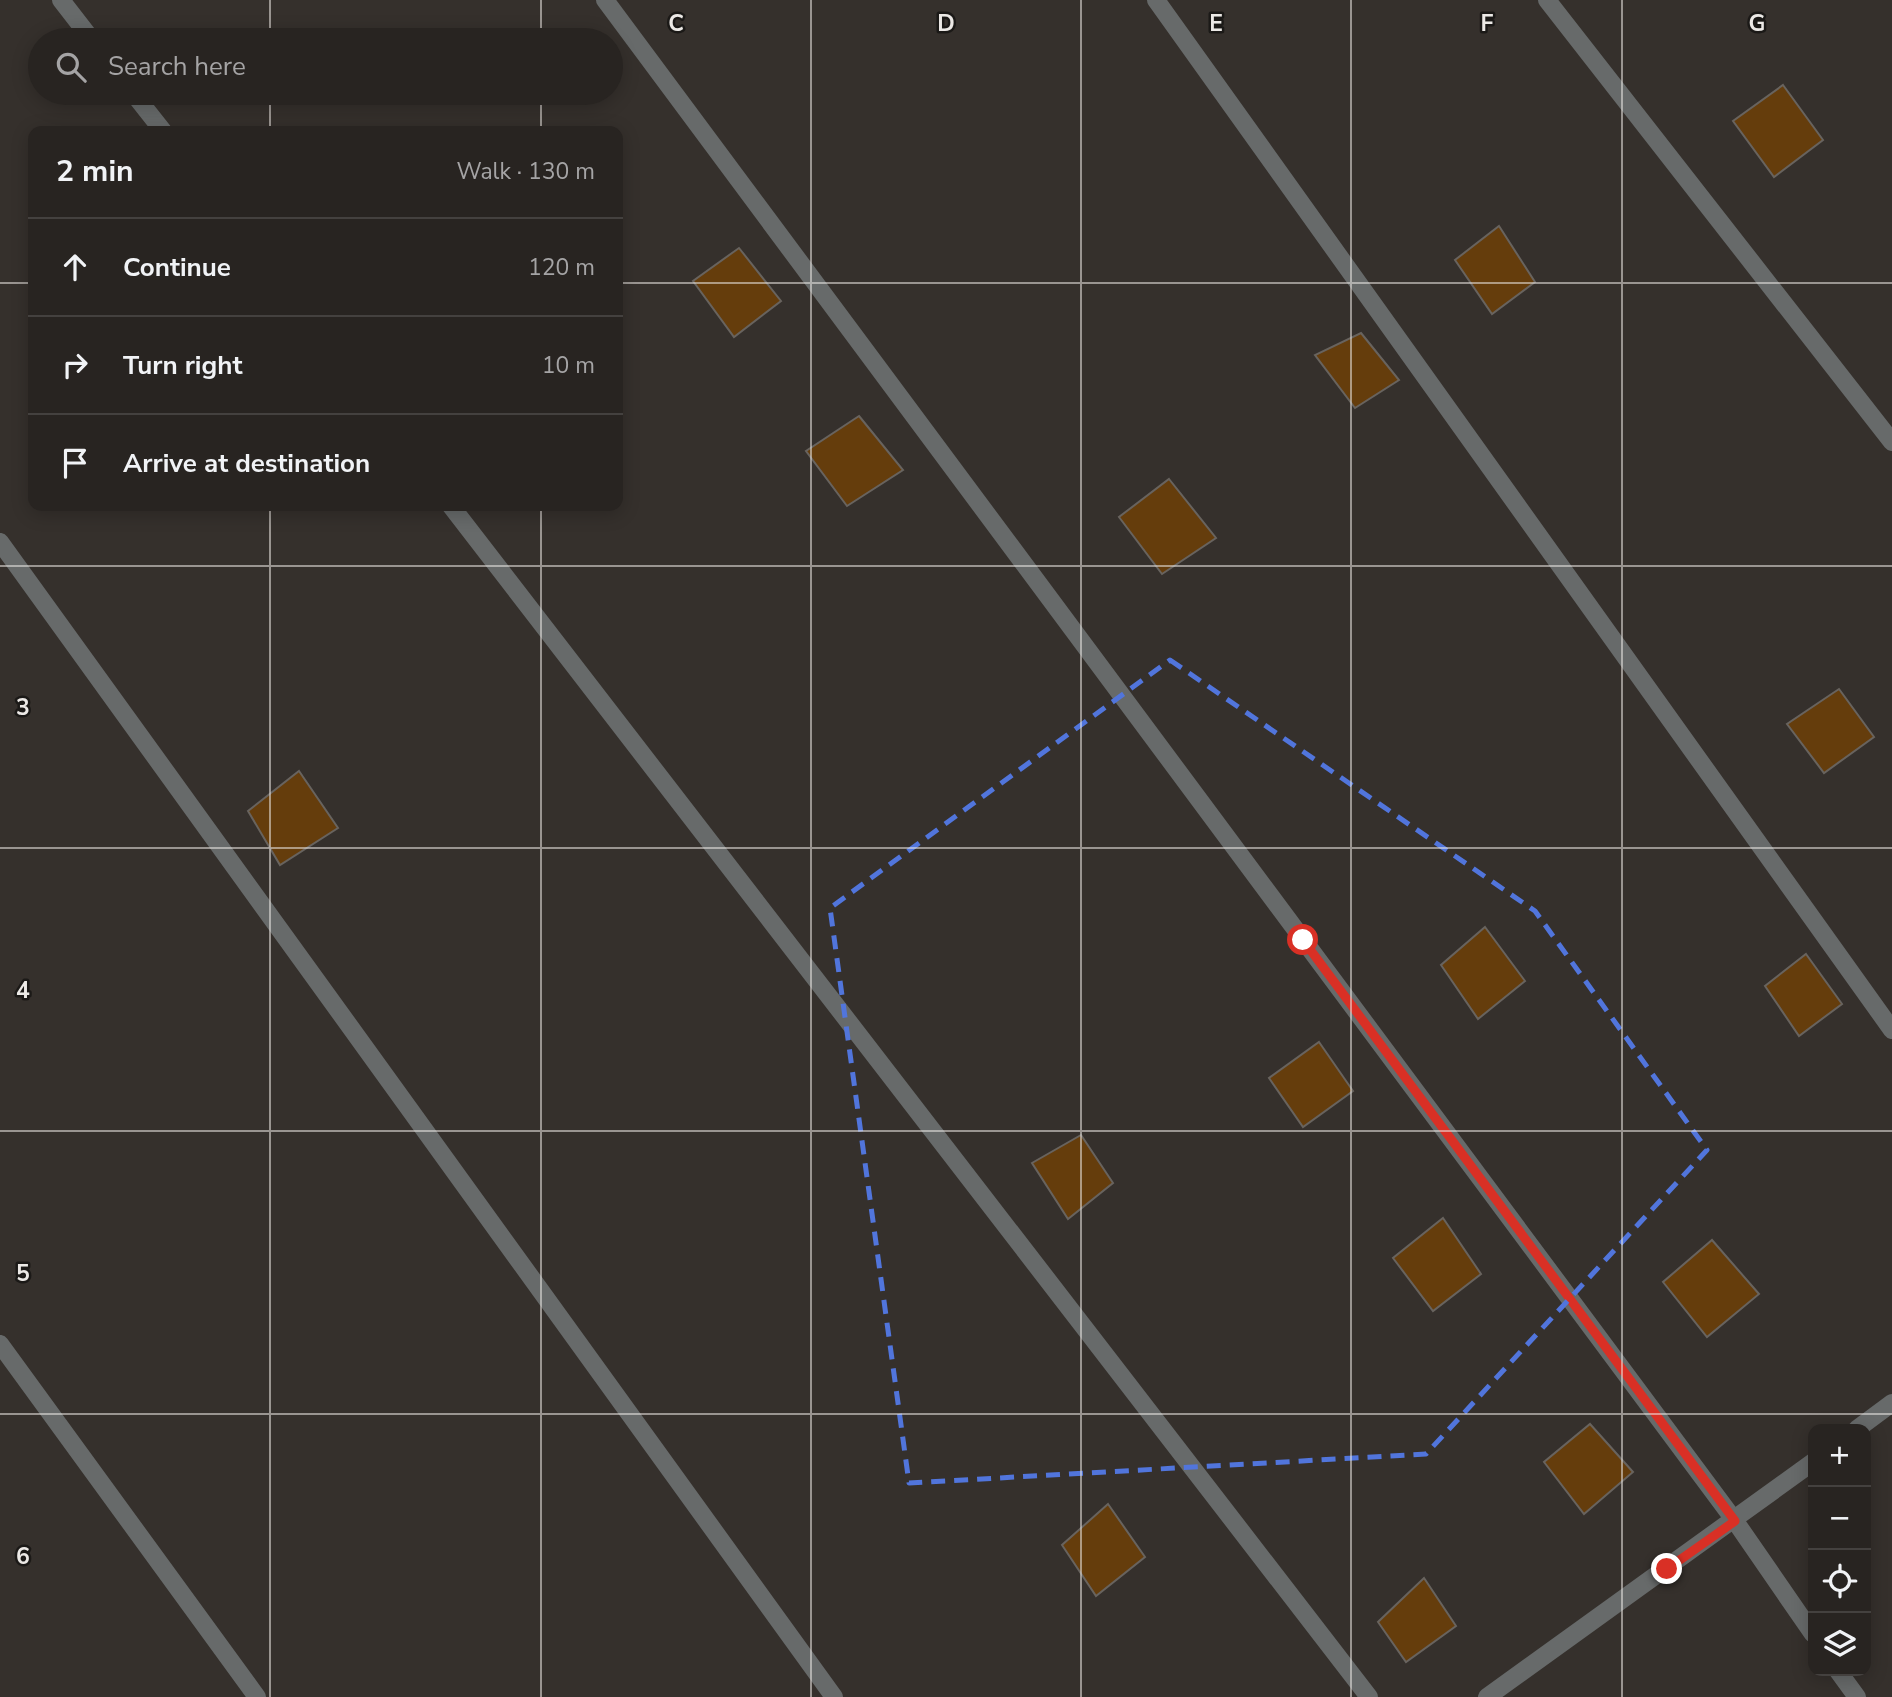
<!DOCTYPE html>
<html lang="en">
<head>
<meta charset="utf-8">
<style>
  :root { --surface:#282421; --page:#302c2a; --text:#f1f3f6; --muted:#a5a4a5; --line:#44413f }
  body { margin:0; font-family:"Nunito Sans",sans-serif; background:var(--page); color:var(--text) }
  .controls { position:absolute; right:21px; bottom:21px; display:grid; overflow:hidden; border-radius:14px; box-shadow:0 4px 18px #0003 }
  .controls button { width:63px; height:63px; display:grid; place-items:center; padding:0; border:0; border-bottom:2px solid var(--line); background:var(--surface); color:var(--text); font:35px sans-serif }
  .stop { position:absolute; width:21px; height:21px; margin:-16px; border:5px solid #d93025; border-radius:50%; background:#fff }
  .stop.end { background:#d93025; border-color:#fff; box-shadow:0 2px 7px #0008 }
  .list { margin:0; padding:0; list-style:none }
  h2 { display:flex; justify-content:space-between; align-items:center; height:91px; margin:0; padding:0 28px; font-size:30px }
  h2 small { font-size:23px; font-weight:400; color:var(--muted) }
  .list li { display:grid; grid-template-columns:46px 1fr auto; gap:21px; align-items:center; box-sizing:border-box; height:98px; padding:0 28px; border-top:2px solid var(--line) }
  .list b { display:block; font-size:26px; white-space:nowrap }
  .list em { font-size:23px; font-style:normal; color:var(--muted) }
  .icon { flex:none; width:38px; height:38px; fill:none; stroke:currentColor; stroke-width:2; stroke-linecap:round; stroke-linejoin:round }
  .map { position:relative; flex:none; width:1892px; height:1697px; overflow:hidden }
  .search { position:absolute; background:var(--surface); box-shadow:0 4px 18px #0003; left:28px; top:28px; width:595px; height:77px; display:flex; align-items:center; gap:18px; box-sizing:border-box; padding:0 24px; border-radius:38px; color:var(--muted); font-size:26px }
  .panel { position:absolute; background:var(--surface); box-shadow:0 4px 18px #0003; left:28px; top:126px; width:595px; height:385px; border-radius:14px }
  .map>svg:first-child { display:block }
</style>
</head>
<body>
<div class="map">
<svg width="1892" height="1697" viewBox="0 0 1892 1697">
  <rect width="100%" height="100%" fill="#35302c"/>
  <g fill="#653d0c" stroke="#68635e" stroke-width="2">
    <path d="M1783,85L1823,140L1774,177L1733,121Z"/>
    <path d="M1499,226L1535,282L1492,314L1455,260Z"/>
    <path d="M739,248L781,301L734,337L693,281Z"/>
    <path d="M1361,333L1399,380L1355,408L1315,355Z"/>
    <path d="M859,416L903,470L847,506L806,451Z"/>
    <path d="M1169,479L1216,538L1162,574L1119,517Z"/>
    <path d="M1839,689L1874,737L1824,773L1787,724Z"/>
    <path d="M299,771L338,828L280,865L248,811Z"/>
    <path d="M1485,927L1525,981L1478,1019L1441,965Z"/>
    <path d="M1806,954L1842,1004L1799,1036L1765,986Z"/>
    <path d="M1319,1042L1353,1091L1303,1127L1269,1078Z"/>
    <path d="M1081,1135L1113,1183L1068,1219L1032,1163Z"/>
    <path d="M1443,1218L1481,1274L1433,1311L1393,1258Z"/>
    <path d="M1712,1240L1759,1294L1707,1337L1663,1282Z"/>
    <path d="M1590,1424L1633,1472L1584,1514L1544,1462Z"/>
    <path d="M1108,1504L1145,1557L1096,1596L1062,1545Z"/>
    <path d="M1424,1578L1456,1626L1406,1662L1378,1622Z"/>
  </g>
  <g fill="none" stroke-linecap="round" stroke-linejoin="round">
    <g stroke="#676a6a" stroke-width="18">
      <path d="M0,542L834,1697"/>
      <path d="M0,1344L257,1697"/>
    </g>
    <g stroke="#676a6a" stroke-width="18">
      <path d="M61,0L92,40"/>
      <path d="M605,0L1735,1521L1813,1634"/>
      <path d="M1156,0L1892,1030"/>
      <path d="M1547,0L1892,442"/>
      <path d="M133,93L163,131"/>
      <path d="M451,506L1369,1697"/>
      <path d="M1857,1429L1892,1403"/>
      <path d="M1838,1671L1857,1697"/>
      <path d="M1487,1697L1813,1462"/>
    </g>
  </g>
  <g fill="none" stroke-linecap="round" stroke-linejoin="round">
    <path stroke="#d93025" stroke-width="9" d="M1303,940L1735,1521L1667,1569"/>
  </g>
  <path fill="none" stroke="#5175dc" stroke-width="5" stroke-dasharray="14 9" stroke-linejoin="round" d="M1170,660L1535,911L1707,1150L1426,1454L909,1483L830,908Z"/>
  <path fill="none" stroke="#ece9e6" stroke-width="2" stroke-opacity="0.55" d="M270,0V40M541,0V40M811,0V1697M1081,0V1697M1351,0V1697M1622,0V1697M270,93V131M541,93V131M0,283H33M618,283H1892M270,506V1697M541,506V1697M0,566H1892M0,848H1892M0,1131H1892M0,1414H1892"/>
  <g font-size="23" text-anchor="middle" font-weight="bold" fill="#ece9e6" stroke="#1b1917" stroke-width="5" stroke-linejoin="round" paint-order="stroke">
    <text x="676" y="31">C</text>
    <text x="946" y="31">D</text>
    <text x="1216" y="31">E</text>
    <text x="1487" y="31">F</text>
    <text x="1757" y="31">G</text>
    <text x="23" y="715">3</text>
    <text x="23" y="998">4</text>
    <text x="23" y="1281">5</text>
    <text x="23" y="1564">6</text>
  </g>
</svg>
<div class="controls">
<button>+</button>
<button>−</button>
<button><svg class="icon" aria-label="locate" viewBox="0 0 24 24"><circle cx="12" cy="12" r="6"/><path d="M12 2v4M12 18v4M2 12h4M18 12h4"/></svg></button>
<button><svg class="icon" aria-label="layers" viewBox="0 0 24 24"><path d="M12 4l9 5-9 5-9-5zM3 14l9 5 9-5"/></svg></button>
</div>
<div class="stop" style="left:1303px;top:940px"></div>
<div class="stop end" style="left:1667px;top:1569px"></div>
<div class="search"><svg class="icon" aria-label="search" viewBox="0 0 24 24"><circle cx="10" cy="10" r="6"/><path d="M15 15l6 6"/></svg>Search here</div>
<section class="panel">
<h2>2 min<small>Walk · 130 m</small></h2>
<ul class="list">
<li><svg class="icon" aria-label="ahead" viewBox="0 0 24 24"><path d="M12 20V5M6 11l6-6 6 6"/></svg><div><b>Continue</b></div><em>120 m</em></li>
<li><svg class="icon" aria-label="right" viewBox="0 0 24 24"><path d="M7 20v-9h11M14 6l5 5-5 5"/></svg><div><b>Turn right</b></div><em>10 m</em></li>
<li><svg class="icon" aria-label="arrive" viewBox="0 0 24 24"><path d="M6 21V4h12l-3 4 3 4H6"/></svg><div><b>Arrive at destination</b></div></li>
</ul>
</section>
</div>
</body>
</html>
